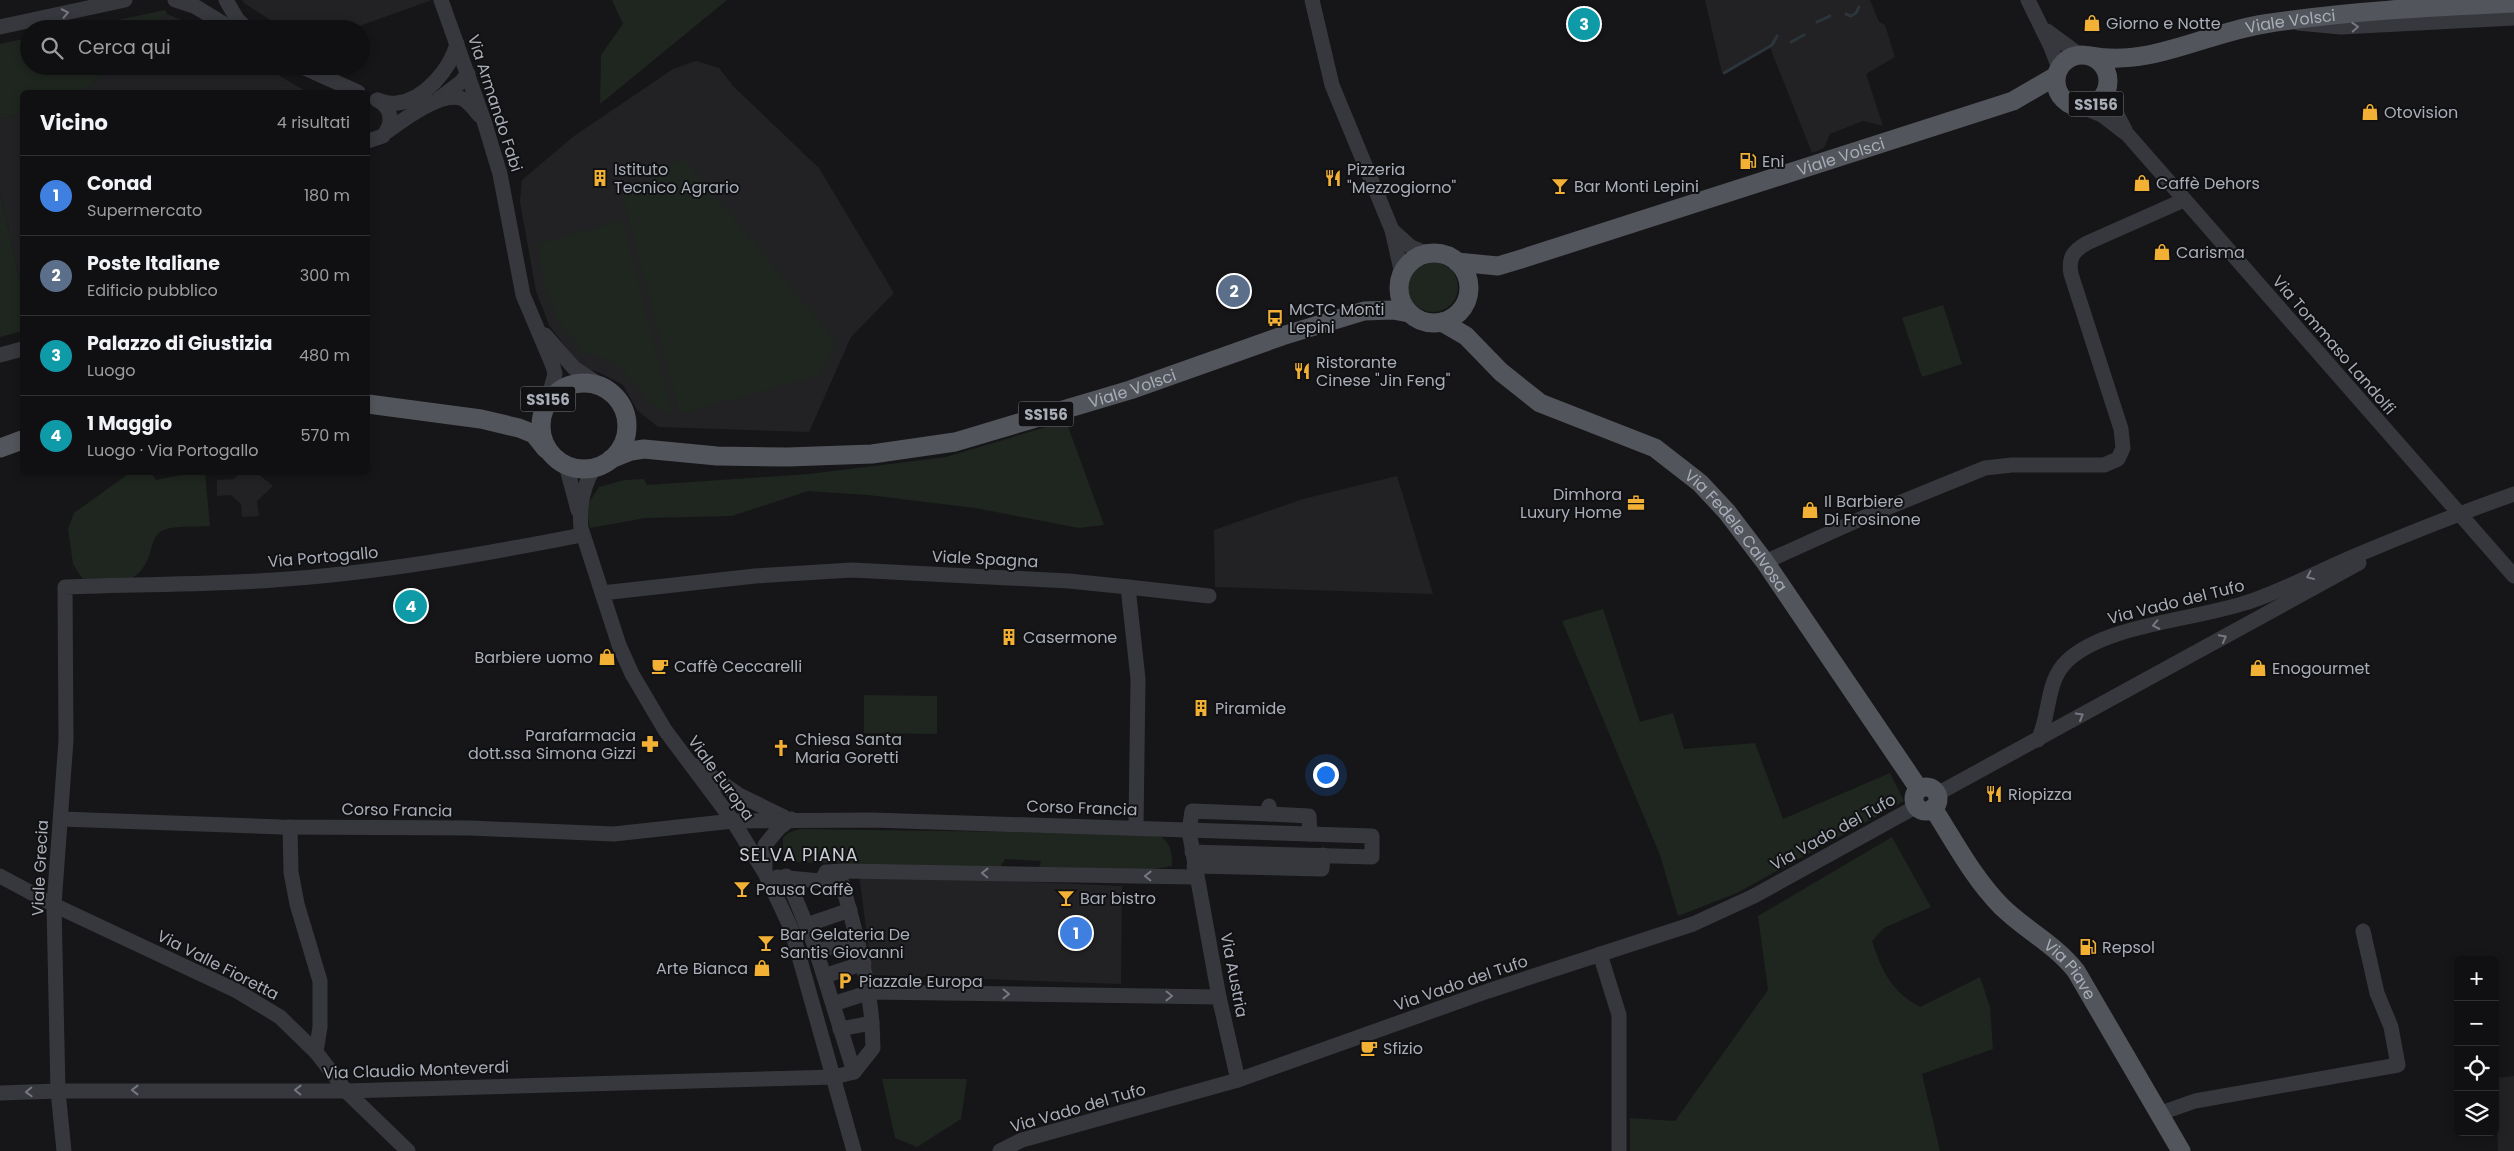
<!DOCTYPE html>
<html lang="it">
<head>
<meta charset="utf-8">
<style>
  :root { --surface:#101012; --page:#1e1e20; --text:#f1f3f6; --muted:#9c9d9f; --line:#303032; --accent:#f2b134 }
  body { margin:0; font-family:Poppins,sans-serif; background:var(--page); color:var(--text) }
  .controls { position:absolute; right:15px; bottom:15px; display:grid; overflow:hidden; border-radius:8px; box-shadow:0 2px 8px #0003 }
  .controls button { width:45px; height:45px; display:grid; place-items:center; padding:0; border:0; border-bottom:1px solid var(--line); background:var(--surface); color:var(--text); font:25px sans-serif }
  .you { position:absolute; left:1325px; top:774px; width:18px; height:18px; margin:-12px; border:4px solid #fff; border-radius:50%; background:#1a73e8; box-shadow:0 0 0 8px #1a73e833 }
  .badge { display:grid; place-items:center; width:32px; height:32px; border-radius:50%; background:var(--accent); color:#fff; font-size:16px; font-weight:700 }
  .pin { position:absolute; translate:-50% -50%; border:2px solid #fff; box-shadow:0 1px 5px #0006 }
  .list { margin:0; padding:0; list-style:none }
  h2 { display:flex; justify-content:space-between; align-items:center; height:65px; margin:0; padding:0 20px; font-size:21px }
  h2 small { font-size:16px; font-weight:400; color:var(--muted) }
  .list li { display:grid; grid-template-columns:32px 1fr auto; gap:15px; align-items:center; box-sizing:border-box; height:80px; padding:0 20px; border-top:1px solid var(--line) }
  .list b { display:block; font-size:19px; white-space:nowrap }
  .list p { margin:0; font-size:16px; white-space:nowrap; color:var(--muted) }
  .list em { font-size:16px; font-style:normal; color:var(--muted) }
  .icon { flex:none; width:28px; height:28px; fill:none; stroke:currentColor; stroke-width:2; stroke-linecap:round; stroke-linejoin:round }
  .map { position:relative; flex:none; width:2514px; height:1151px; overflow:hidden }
  .search { position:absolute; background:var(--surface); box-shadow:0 2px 8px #0003; left:20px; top:20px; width:350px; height:55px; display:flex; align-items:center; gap:12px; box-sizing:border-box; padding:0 18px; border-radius:28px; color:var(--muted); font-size:19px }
  .panel { position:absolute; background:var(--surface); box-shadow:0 2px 8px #0003; left:20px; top:90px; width:350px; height:385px; border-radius:8px }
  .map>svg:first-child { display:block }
</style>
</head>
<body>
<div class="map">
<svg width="2514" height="1151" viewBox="0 0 2514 1151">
  <rect width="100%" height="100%" fill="#161618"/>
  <g fill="#222225">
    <path d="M242,0H432L351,29H284L244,3Z"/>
    <path d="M1705,0H1870L1879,22L1885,25L1895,57L1866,74L1883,126L1863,121L1830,134L1824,148L1812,153L1769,45L1722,73Z"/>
    <path d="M167,14L187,22L199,29H151Z"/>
    <path d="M696,61L719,68L734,87L819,168L894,293L851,337L809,432L658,427L637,410L623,385L598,372L585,368L575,359L549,325L536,291L520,202L522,180L574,136L673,69Z"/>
    <path d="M112,66H263L307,92H84Z"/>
    <path d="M22,114V290L0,192V119Z"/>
    <path d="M239,473H257L273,486L257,501L259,516L242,517L241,504L231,495L217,496V480L234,479Z"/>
    <path d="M1397,476L1433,594L1215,587L1214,530L1303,499Z"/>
    <path d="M859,874L1122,886L1121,984L872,975Z"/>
    <path d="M2514,1076V1151H2498L2495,1078Z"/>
  </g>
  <g fill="#1e261f">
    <path d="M612,0H727L600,104L601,55L623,24Z"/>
    <path d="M165,10L167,14L151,29H75Z"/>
    <path d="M29,38V66H112L84,92H22V114L0,119V44Z"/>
    <path d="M683,157L837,343L819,375L680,414L623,198Z"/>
    <path d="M0,192L22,290V331L0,337Z"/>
    <path d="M622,220L672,413C645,408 639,383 620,367C610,358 596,356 583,353L557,318L545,288L538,244Z"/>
    <circle cx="1433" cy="287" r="25"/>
    <path d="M1943,305L1962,364L1922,377L1902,318Z"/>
    <path d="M1066,421L1104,525L1079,528L975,508L868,495L808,491L732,516L645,518L590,528L586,507L599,487L624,480L644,479L647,485L809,474L946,457Z"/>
    <path d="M138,473H151L156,480L191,473H205L210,526C198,527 169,525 160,532C154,536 152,546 150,553C138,589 117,580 84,581L73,564L68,529L74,513L127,475Z"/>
    <path d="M1603,609L1640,722L1673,713L1684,749L1755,743L1783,819L1890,773L1904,801L1737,893L1678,916L1660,855L1562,621Z"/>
    <path d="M864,695L937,696V734L864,733Z"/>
    <path d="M800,829L1157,834C1171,842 1172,851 1172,866L1129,873L1038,870L1041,861L1005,859L1000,868L793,862L783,854V838L788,833Z"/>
    <path d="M1892,837L1931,907L1884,928L1872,941C1882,971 1891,991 1920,1007L1980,977L1990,1007L1993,1049L1922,1074L1940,1151H1630V1118L1675,1121L1768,990L1758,916Z"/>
    <path d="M882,1079H967L961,1119L917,1147L895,1138Z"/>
  </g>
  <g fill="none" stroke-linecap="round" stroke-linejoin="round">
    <g stroke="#2c353c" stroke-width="3">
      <path d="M1846,14L1851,16L1856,13L1859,7"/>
      <path d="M1817,22L1830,16"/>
      <path d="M1791,42L1804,35"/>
      <path d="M1724,73L1772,45L1777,36"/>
    </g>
    <g stroke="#37383d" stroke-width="15">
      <path d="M175,0L196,7L232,29"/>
      <path d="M226,0L237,19L247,29"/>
      <path d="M441,0L484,121L500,174L523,295L553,366L555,374L548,399"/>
      <path d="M1312,0L1332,85L1392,230L1402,274"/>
      <path d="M2028,0L2051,47L2059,68"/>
      <path d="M2298,23L2341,27L2514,18"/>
      <path d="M0,27L125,0"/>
      <path d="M2047,31L2080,55"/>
      <path d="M300,66L358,92"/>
      <path d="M2106,93L2125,130"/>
      <path d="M439,99L461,82L468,74"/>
      <path d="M378,100C384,102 391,104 397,103C425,100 450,69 457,44"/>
      <path d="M2085,108L2102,115L2128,135L2514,576"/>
      <path d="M388,131C404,119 443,90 463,99C470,103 475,110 480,116"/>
      <path d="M368,141L383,136C394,123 392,107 377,100"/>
      <path d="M1392,230L1411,247L1428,254"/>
      <path d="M545,335L574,368L600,385"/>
      <path d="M0,355L22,349"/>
      <path d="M566,465L578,510"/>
      <path d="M594,468C583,486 579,508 581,528L619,645L632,674L665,730L733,821L765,873L791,928L854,1151"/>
      <path d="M1765,562L1867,516L1985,468L2012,465H2104L2118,459L2123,448L2121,429L2071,274C2068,258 2073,251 2087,243L2184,200"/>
      <path d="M1128,587L1209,596"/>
      <path d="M602,593L755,576L852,570L1069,581L1128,587L1138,679L1136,827"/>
      <path d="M2038,740C2051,714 2045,681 2068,660C2109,623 2200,620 2254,600C2291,587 2325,568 2362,553C2412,532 2463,512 2514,494"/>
      <path d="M697,766L739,795L784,817"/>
      <path d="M1937,794L2359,563"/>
      <path d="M1270,814L1309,816L1310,834"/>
      <path d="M61,819L281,827L471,828L614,834L733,821L872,820L1372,836V857L1192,852"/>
      <path d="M290,827L291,872L297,904L320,981V1027L316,1052"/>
      <path d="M1194,866L1322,869L1323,855"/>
      <path d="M765,871V845L779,828L791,819"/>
      <path d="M0,876L54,905L237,991L280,1017L316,1052L346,1091L408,1151"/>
      <path d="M777,877L842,883C855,930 868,975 872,1023L840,1029"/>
      <path d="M822,880L826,872L844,871L1196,877"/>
      <path d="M806,925L850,910"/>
      <path d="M816,952L858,938"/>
      <path d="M1600,954L1619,1015V1151"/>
      <path d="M824,976L864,963"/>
      <path d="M833,1004L870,992L1219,997"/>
      <path d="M854,1072L873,1048L872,1023"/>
      <path d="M1238,1080L1219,997L1189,831L1192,811L1270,814L1269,806"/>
      <path d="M0,1093L58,1091H346L834,1077L854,1072L813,941L786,876"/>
      <path d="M2158,1114L2195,1101L2398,1065L2391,1027L2377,993L2363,931"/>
      <path d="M64,1151L58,1091L54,905L66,740L65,587C134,584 204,585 274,580C378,573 480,555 582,535"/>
      <path d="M1000,1151L1022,1140L1238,1080L1488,991L1693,924L1754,896L1917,806"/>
    </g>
    <g stroke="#53555c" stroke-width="19">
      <circle cx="2082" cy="81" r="26"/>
      <path id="s1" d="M2091,56C2151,67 2206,33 2264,24C2347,11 2430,7 2514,3"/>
      <circle cx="1434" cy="288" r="35"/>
      <path id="s2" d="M1457,262L1498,266L1518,260L2013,101L2056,76"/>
      <path id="s3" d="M1442,322L1466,336L1501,372L1540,403L1655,448L1700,483L1727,512L1765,562L1919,789"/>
      <circle cx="584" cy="426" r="43"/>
      <path d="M368,404L481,419L519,428L534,434L546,449"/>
      <path d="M0,448L22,440"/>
      <path id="s4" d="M611,459L631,451L644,449L717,456L788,457L872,454L955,442L1130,390L1282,336L1364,311L1393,310L1409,313"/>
      <circle cx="1926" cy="799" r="12"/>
      <path id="s5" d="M1933,808C1954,841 1974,879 2001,906C2025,930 2055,944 2076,971L2181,1151"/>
    </g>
  </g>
  <defs><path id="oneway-chevron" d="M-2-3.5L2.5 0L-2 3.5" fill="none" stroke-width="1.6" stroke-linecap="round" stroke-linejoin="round" transform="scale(1.25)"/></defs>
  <g stroke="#757881">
    <use href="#oneway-chevron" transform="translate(65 13) rotate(-12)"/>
    <use href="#oneway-chevron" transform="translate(2355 27) rotate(-3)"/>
    <use href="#oneway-chevron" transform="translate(2310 576) rotate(156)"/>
    <use href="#oneway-chevron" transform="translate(2156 625) rotate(168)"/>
    <use href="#oneway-chevron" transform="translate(2223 638) rotate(-28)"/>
    <use href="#oneway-chevron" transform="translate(2080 716) rotate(-30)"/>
    <use href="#oneway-chevron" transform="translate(985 873) rotate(-179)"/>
    <use href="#oneway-chevron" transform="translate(1148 876) rotate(-179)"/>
    <use href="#oneway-chevron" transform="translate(1006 994) rotate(1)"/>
    <use href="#oneway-chevron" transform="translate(1169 996) rotate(1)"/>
    <use href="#oneway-chevron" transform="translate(135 1090) rotate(180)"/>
    <use href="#oneway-chevron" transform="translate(298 1090) rotate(-179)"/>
    <use href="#oneway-chevron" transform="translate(29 1092) rotate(178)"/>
  </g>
  <defs>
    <g id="shop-bare" transform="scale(1.35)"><path d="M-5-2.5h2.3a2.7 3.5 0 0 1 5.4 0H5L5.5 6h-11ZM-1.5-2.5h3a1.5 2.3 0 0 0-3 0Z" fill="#f2b134" stroke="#111113" stroke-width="2.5" paint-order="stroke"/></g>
    <g id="fuel-bare" transform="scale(1.35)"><path d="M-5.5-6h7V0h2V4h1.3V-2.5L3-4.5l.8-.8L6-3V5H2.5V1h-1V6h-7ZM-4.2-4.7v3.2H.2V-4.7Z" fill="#f2b134" stroke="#111113" stroke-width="2.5" paint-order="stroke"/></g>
    <g id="building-bare" transform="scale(1.35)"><path d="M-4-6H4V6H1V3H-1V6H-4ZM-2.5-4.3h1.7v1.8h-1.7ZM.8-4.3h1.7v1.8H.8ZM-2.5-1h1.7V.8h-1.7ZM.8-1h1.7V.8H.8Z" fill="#f2b134" stroke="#111113" stroke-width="2.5" paint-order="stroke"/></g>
    <g id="restaurant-bare" transform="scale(1.35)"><path d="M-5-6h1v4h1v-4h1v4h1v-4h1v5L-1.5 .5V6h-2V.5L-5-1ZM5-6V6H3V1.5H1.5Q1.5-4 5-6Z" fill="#f2b134" stroke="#111113" stroke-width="2.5" paint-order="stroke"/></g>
    <g id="bar-bare" transform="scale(1.35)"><path d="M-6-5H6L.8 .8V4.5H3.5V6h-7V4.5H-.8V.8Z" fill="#f2b134" stroke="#111113" stroke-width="2.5" paint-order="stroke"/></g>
    <g id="bus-bare" transform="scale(1.35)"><path d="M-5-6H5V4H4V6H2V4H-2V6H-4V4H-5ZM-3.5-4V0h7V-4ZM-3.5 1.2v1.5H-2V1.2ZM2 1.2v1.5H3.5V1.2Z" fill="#f2b134" stroke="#111113" stroke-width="2.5" paint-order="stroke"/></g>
    <g id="office-bare" transform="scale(1.35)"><path d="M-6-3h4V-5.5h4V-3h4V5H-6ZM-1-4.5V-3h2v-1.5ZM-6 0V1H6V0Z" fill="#f2b134" stroke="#111113" stroke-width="2.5" paint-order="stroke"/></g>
    <g id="cafe-bare" transform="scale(1.35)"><path d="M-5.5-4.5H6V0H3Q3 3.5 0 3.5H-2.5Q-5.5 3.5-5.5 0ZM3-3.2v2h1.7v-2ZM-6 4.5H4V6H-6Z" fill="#f2b134" stroke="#111113" stroke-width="2.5" paint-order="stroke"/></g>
    <g id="pharmacy-bare" transform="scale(1.35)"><path d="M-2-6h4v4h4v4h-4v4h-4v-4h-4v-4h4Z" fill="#f2b134" stroke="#111113" stroke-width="2.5" paint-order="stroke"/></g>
    <g id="church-bare" transform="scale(1.35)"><path d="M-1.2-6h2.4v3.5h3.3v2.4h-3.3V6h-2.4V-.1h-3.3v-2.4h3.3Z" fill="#f2b134" stroke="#111113" stroke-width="2.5" paint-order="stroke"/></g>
    <g id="parking-bare" transform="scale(1.35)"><path d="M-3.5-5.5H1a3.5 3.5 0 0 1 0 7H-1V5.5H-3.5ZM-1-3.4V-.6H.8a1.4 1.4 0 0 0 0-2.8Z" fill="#f2b134" stroke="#111113" stroke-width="2.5" paint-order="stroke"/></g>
  </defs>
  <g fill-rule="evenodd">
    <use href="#shop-bare" x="2092" y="23"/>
    <use href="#shop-bare" x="2370" y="112"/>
    <use href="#fuel-bare" x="1748" y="161"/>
    <use href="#building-bare" x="600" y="178"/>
    <use href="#restaurant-bare" x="1333" y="178"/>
    <use href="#shop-bare" x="2142" y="183"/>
    <use href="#bar-bare" x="1560" y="186"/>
    <use href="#shop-bare" x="2162" y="252"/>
    <use href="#bus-bare" x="1275" y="318"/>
    <use href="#restaurant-bare" x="1302" y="371"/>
    <use href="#office-bare" x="1636" y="503"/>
    <use href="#shop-bare" x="1810" y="510"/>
    <use href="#building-bare" x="1009" y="637"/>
    <use href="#shop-bare" x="607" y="657"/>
    <use href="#cafe-bare" x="660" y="666"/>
    <use href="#shop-bare" x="2258" y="668"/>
    <use href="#building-bare" x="1201" y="708"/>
    <use href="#pharmacy-bare" x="650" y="744"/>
    <use href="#church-bare" x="781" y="748"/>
    <use href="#restaurant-bare" x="1994" y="794"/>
    <use href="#bar-bare" x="742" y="889"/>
    <use href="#bar-bare" x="1066" y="898"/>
    <use href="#bar-bare" x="766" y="943"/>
    <use href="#fuel-bare" x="2088" y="947"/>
    <use href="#shop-bare" x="762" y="968"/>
    <use href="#parking-bare" x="845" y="981"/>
    <use href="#cafe-bare" x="1369" y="1048"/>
  </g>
  <g text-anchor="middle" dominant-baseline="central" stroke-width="4" stroke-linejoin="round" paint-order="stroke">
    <g fill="#111113" stroke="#7b7e86" stroke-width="1">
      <rect x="2068.5" y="91.5" width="55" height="25" rx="4"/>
      <rect x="520.5" y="386.5" width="55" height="25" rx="4"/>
      <rect x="1018.5" y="401.5" width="55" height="25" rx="4"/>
    </g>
    <g font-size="15" font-weight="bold" fill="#a8adb8">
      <text x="2096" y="104">SS156</text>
      <text x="548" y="399">SS156</text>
      <text x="1046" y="414">SS156</text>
    </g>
    <g font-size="16" fill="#a8adb8" stroke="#111113" text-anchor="start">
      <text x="2106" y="23">Giorno e Notte</text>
      <text x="2384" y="112">Otovision</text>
      <text x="1762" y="161">Eni</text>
      <text x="614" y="169">Istituto<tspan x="614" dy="18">Tecnico Agrario</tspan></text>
      <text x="1347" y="169">Pizzeria<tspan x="1347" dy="18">"Mezzogiorno"</tspan></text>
      <text x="2156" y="183">Caffè Dehors</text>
      <text x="1574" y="186">Bar Monti Lepini</text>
      <text x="2176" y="252">Carisma</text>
      <text x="1289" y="309">MCTC Monti<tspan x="1289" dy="18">Lepini</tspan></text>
      <text x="1316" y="362">Ristorante<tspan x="1316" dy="18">Cinese "Jin Feng"</tspan></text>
      <text x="1622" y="494" text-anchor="end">Dimhora<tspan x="1622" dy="18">Luxury Home</tspan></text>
      <text x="1824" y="501">Il Barbiere<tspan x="1824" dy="18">Di Frosinone</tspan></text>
      <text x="1023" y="637">Casermone</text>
      <text x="593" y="657" text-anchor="end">Barbiere uomo</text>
      <text x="674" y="666">Caffè Ceccarelli</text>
      <text x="2272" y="668">Enogourmet</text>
      <text x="1215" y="708">Piramide</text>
      <text x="636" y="735" text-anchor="end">Parafarmacia<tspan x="636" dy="18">dott.ssa Simona Gizzi</tspan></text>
      <text x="795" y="739">Chiesa Santa<tspan x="795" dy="18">Maria Goretti</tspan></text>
      <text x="2008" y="794">Riopizza</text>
      <text x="756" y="889">Pausa Caffè</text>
      <text x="1080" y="898">Bar bistro</text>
      <text x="780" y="934">Bar Gelateria De<tspan x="780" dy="18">Santis Giovanni</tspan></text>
      <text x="2102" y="947">Repsol</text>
      <text x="748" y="968" text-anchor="end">Arte Bianca</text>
      <text x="859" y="981">Piazzale Europa</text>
      <text x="1383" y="1048">Sfizio</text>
    </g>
    <g font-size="16" fill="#a8adb8" stroke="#111113">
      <text stroke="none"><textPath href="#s1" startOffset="204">Viale Volsci</textPath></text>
      <text transform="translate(495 103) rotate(72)">Via Armando Fabi</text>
      <text stroke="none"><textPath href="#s2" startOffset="401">Viale Volsci</textPath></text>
      <text transform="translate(2334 345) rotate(49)">Via Tommaso Landolfi</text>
      <text stroke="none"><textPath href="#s4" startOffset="532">Viale Volsci</textPath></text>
      <text stroke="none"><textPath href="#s3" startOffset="368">Via Fedele Calvosa</textPath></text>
      <text transform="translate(323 557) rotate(-5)">Via Portogallo</text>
      <text transform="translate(985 559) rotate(3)">Viale Spagna</text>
      <text transform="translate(2176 602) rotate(-14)">Via Vado del Tufo</text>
      <text transform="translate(721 778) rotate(54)">Viale Europa</text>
      <text transform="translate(1082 808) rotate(2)">Corso Francia</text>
      <text transform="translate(397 810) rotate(1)">Corso Francia</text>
      <text transform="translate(1833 832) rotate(-29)">Via Vado del Tufo</text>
      <text transform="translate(40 868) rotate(-87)">Viale Grecia</text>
      <text transform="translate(218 965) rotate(27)">Via Valle Fioretta</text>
      <text stroke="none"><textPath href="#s5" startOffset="214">Via Piave</textPath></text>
      <text transform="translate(1234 975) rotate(79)">Via Austria</text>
      <text transform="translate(1461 983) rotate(-19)">Via Vado del Tufo</text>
      <text transform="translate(416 1070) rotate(-2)">Via Claudio Monteverdi</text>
      <text transform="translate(1078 1108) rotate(-16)">Via Vado del Tufo</text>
    </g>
    <g font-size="18" letter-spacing="1" fill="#c9ccd4" stroke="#111113">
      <text x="799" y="854">SELVA PIANA</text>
    </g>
  </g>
</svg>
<div class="controls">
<button>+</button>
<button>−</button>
<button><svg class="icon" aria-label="locate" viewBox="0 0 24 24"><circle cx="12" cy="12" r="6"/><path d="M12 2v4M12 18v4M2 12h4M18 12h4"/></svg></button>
<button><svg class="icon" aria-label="layers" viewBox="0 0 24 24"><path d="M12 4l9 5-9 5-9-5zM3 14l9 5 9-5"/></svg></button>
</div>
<div class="you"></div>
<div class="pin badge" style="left:1076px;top:933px;background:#3f7fe0">1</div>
<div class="pin badge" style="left:1234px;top:291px;background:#5c6f8a">2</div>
<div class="pin badge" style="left:1584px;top:24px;background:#0f9aa8">3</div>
<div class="pin badge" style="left:411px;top:606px;background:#0f9aa8">4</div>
<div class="search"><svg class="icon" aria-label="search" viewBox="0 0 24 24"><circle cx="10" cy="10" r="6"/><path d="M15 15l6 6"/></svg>Cerca qui</div>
<section class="panel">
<h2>Vicino<small>4 risultati</small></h2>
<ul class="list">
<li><span class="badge" style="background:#3f7fe0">1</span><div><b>Conad</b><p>Supermercato</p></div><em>180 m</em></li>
<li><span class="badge" style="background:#5c6f8a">2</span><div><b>Poste Italiane</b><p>Edificio pubblico</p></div><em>300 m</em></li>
<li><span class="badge" style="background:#0f9aa8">3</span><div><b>Palazzo di Giustizia</b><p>Luogo</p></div><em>480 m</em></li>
<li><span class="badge" style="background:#0f9aa8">4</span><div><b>1 Maggio</b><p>Luogo · Via Portogallo</p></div><em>570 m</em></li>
</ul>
</section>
</div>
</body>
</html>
